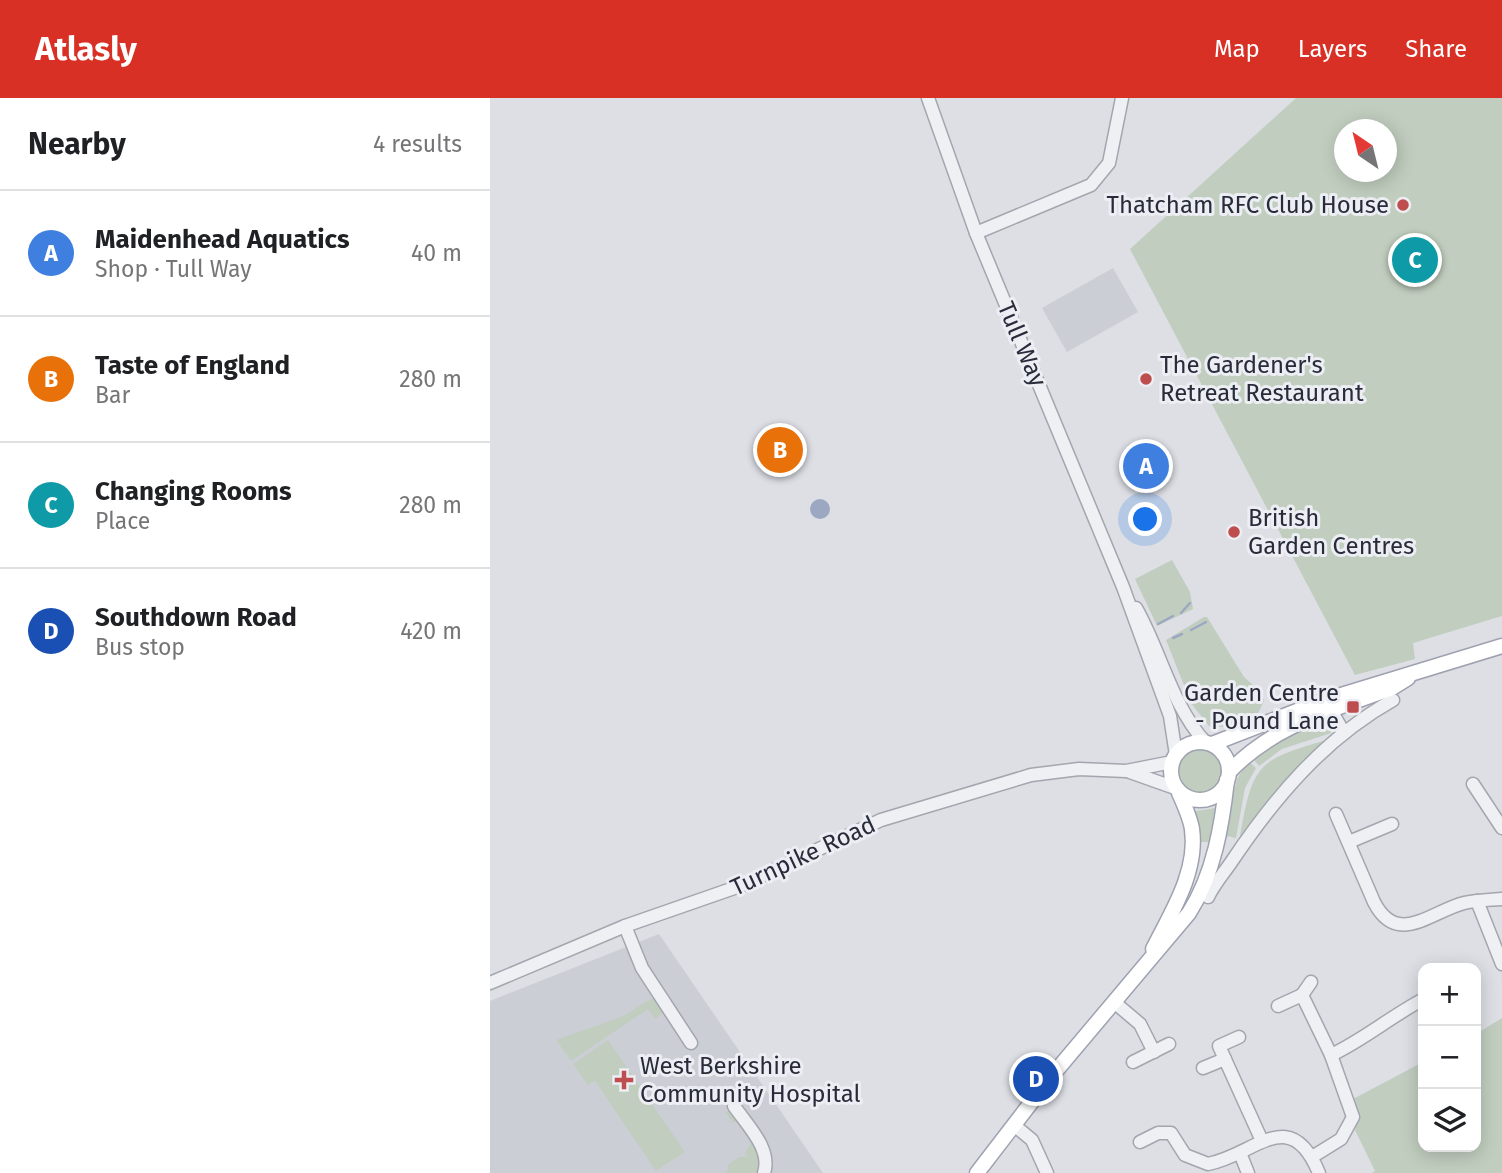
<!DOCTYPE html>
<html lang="en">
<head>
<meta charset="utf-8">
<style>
  :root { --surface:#fff; --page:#f6f6f6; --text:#202124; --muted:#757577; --line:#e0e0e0; --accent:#d93025 }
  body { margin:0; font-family:"Fira Sans",sans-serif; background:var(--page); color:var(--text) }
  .controls { position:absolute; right:21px; bottom:21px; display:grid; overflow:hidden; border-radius:14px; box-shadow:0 4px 18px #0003 }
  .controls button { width:63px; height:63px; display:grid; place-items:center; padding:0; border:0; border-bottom:2px solid var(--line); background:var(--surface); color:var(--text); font:35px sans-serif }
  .compass { position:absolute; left:844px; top:21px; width:63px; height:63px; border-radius:50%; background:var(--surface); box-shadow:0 4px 18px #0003; rotate:325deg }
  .you { position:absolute; left:656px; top:422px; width:24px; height:24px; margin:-18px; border:5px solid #fff; border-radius:50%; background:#1a73e8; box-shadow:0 0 0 10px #1a73e833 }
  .badge { display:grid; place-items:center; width:46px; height:46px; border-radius:50%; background:var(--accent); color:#fff; font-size:23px; font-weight:700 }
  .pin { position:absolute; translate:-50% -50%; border:4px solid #fff; box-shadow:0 2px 7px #0006 }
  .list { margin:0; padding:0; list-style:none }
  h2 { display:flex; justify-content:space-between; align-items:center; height:91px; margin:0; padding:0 28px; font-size:30px }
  h2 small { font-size:23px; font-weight:400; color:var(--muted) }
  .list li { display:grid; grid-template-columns:46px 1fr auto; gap:21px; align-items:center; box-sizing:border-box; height:126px; padding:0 28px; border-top:2px solid var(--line) }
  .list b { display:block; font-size:26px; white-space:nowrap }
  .list p { margin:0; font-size:23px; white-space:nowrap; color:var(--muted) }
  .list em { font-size:23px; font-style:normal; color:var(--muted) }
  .icon { flex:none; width:38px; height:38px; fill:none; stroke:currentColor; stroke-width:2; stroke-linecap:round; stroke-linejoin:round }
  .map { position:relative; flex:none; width:1012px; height:1075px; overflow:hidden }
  header { display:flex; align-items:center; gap:42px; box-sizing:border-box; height:98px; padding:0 35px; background:var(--accent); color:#fff }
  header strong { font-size:33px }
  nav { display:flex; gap:38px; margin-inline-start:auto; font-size:24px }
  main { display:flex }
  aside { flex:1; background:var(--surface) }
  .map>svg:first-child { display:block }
</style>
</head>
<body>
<header>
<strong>Atlasly</strong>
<nav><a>Map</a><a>Layers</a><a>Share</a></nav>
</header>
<main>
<aside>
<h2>Nearby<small>4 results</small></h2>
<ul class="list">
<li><span class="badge" style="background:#3f7fe0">A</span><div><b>Maidenhead Aquatics</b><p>Shop · Tull Way</p></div><em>40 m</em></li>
<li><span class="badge" style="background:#e8710a">B</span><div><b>Taste of England</b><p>Bar</p></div><em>280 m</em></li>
<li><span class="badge" style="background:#0f9aa8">C</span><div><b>Changing Rooms</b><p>Place</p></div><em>280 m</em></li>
<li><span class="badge" style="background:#1a4fb4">D</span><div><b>Southdown Road</b><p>Bus stop</p></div><em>420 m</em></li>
</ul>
</aside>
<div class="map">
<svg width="1012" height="1075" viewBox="0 0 1012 1075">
  <rect width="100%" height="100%" fill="#dddfe5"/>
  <g fill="#ccced6">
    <path d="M623,170L648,214L577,254L552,210Z"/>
    <path d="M169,836L333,1075H0V903Z"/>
  </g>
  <g fill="#c1cebf" fill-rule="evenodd">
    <path d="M806,0H1012V518L923,545L925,561L865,577L640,151ZM855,32H897V74H855Z"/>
    <path d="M682,462L700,494L703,511L667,528L645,481Z"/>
    <path d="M714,519H717L754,579L772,595L774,603L768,615L736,629L719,628L701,605L676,542Z"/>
    <path d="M833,622L841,626V635L792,651L769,668L762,659L779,646Z"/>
    <path d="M840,641L752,740L750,738C763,663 769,662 840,641Z"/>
    <circle cx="709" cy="673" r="22"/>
    <path d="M758,663L766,670L755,690L746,740L732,737L747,681Z"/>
    <path d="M725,710L719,744H710L706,713Z"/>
    <path d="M161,901H166L173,915L165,921L158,911L81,963L66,942L131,919Z"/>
    <path d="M1012,920V1075H882L885,1073L865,1032L868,1019L863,1001L933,964V1049H986V936Z"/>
    <path d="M118,942L195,1054L166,1073L105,983L98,987L83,966Z"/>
    <path d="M241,1012L269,1051L268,1075H234L239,1071L237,1067L249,1059H257L255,1055L261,1045L246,1023L243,1025L235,1014Z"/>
  </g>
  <circle fill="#9ca8c2" cx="330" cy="411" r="10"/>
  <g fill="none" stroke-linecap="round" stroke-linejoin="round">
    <g stroke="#9ca8c2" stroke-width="2.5">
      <path d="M691,515L700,505"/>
      <path d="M668,526L683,518"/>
      <path d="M701,532L716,524"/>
      <path d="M683,540L692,536"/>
    </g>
    <g stroke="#a3a6ae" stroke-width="15">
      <g id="minor">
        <path d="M438,0L486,135L633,489L680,618L686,657"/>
        <path d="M486,135L601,87L619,65L632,0"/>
        <path d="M646,510C671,554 681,606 715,644"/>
        <path d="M837,605L854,635"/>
        <path d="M640,674L685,690"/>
        <path d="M983,686L1012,730"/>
        <path d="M846,716L884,804C907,849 940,814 974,805C986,802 999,802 1012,801"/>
        <path d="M859,744L902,726"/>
        <path d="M718,799C724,786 734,775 742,763C785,699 835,640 903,602"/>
        <path d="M987,803L1012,866"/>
        <path d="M135,828L152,870L201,945"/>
        <path d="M821,884L812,897L841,957L863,1019L851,1041L822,1059"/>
        <path d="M0,885L135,828L250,788L391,722L541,677L589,671L636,673L682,664"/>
        <path d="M624,904L650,926L664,954"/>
        <path d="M788,908L812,897"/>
        <path d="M749,939L729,948L772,1043"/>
        <path d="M841,957C873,942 900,919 932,902"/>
        <path d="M643,964L679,946"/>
        <path d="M713,970L735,961"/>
        <path d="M244,1008C257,1027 282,1051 274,1075"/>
        <path d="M524,1027L542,1042L557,1075"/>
        <path d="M650,1044L668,1035H681L695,1057L718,1066C765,1057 800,1005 829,1075"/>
        <path d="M750,1055L758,1075"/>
      </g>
    </g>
    <g stroke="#9ea2b0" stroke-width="17">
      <g id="major">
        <circle cx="710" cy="673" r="29"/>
        <path d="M722,646L835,602L1012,548"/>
        <path d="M739,674C785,626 841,613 902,590L918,580"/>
        <path d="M663,851C681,815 708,774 702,731C700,719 694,706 689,695"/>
        <path d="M487,1075L560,980L699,815C724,776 732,727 737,682"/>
      </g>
    </g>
    <use href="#minor" stroke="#eff0f4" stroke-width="12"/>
    <use href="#major" stroke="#fff" stroke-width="14"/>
  </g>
  <g fill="#be4e4e" stroke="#eceef3" stroke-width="2.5">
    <circle cx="913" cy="107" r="7"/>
    <circle cx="656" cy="281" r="7"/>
    <circle cx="744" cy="434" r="7"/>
    <rect x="856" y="602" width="14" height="14" rx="3.5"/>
    <path d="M130.5 971.5h7v7h7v7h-7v7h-7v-7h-7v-7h7z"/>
  </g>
  <g text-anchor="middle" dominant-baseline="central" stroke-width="6" stroke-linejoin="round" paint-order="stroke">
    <g font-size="24" fill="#282c3a" stroke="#eceef3" text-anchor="start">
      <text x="899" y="107" text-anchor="end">Thatcham RFC Club House</text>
      <text x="670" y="267">The Gardener's<tspan x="670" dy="28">Retreat Restaurant</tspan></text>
      <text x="758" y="420">British<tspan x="758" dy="28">Garden Centres</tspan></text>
      <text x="849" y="595" text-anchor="end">Garden Centre<tspan x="849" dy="28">- Pound Lane</tspan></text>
      <text x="150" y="968">West Berkshire<tspan x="150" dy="28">Community Hospital</tspan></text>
    </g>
    <g font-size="24" fill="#282c3a" stroke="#eceef3">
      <text transform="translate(532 246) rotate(67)">Tull Way</text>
      <text transform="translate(313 758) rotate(-25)">Turnpike Road</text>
    </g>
  </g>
</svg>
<div class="controls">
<button>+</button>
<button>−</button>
<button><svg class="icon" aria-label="layers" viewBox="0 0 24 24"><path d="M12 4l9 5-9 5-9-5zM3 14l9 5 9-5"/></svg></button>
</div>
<svg class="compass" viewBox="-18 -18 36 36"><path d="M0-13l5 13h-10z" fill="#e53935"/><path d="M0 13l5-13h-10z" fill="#757577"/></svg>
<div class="you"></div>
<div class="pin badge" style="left:656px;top:368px;background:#3f7fe0">A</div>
<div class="pin badge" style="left:290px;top:352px;background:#e8710a">B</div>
<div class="pin badge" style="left:925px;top:162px;background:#0f9aa8">C</div>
<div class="pin badge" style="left:546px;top:981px;background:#1a4fb4">D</div>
</div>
</main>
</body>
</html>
